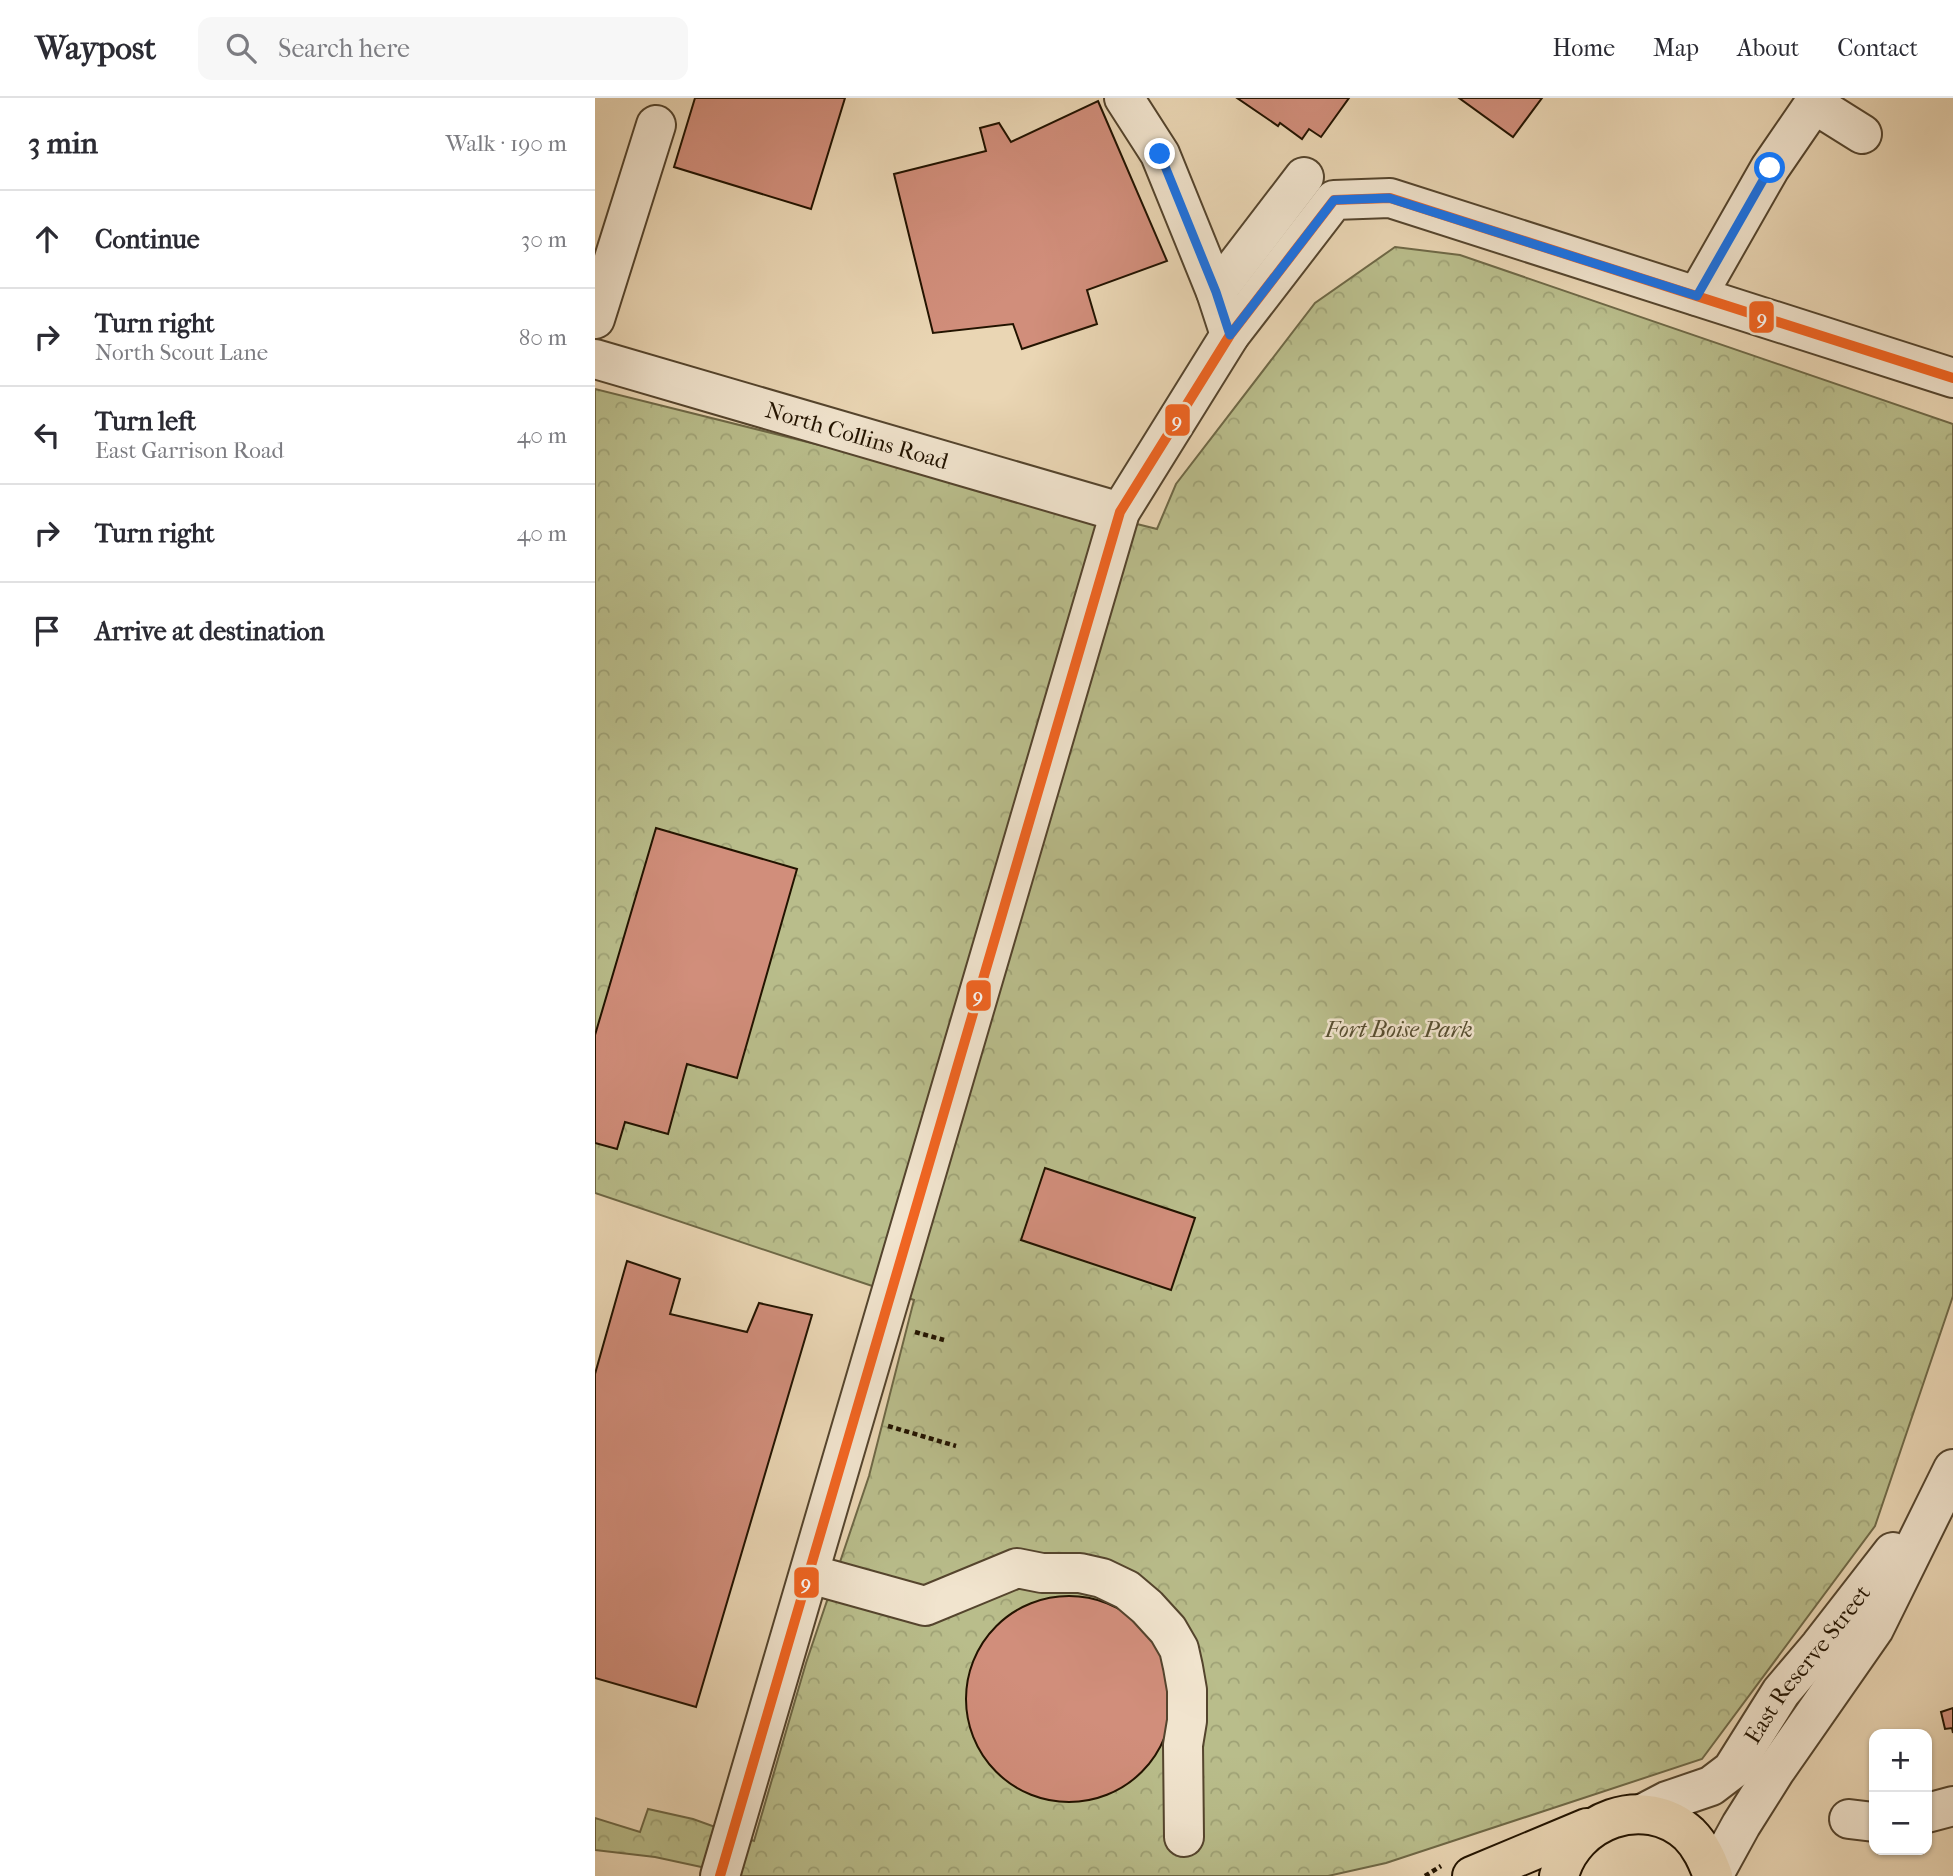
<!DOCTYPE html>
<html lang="en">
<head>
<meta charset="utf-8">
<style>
  :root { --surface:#fff; --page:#f7f7f7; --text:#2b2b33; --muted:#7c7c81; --line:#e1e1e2 }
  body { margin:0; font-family:"IM FELL French Canon",serif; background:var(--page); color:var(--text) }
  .controls { position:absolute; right:21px; bottom:21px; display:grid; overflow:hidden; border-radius:14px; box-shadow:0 2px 5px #0004 }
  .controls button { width:63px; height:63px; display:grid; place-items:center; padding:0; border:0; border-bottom:2px solid var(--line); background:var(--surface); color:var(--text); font:35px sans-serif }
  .stop { position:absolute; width:21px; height:21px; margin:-16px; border:5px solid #1a73e8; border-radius:50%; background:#fff }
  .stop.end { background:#1a73e8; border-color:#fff; box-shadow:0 2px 7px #0008 }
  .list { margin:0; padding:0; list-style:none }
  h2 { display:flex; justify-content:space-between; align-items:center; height:91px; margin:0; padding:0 28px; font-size:30px }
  h2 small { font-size:23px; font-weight:400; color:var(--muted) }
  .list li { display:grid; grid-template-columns:46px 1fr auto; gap:21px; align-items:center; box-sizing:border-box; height:98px; padding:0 28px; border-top:2px solid var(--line) }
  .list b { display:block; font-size:26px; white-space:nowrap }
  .list p { margin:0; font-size:23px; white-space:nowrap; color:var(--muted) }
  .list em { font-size:23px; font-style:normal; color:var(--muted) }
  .icon { flex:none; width:38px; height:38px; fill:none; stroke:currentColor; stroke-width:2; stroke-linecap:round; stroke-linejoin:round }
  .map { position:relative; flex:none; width:1358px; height:1778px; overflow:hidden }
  header { display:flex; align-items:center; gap:42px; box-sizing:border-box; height:98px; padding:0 35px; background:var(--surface); border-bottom:2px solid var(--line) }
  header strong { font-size:33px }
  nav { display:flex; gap:38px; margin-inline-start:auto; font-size:24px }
  .search { width:490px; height:63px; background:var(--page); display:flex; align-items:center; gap:18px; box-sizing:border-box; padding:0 24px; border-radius:14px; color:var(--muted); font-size:26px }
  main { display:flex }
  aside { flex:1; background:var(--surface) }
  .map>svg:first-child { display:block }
</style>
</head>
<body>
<header>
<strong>Waypost</strong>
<div class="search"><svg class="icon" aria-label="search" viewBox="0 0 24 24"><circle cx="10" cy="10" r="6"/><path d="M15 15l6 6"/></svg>Search here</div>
<nav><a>Home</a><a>Map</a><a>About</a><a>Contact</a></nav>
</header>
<main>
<aside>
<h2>3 min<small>Walk · 190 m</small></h2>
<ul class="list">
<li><svg class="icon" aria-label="ahead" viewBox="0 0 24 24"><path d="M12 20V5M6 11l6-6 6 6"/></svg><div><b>Continue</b></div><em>30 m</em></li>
<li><svg class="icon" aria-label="right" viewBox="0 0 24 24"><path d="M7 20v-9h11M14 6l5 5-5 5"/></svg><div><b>Turn right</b><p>North Scout Lane</p></div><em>80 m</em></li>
<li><svg class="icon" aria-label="left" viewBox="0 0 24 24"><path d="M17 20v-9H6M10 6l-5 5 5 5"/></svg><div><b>Turn left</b><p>East Garrison Road</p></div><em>40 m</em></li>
<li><svg class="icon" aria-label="right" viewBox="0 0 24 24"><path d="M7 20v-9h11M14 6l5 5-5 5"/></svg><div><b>Turn right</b></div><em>40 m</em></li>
<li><svg class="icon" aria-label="arrive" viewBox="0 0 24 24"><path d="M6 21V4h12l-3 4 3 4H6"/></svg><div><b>Arrive at destination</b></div></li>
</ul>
</aside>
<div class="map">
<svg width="1358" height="1778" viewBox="0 0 1358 1778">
  <defs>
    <pattern id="forest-crowns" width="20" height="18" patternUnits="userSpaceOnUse" patternTransform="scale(1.75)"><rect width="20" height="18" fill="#b9bd8b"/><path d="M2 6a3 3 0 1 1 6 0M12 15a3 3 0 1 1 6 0" fill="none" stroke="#9fa276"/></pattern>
  </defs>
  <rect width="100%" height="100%" fill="#ead6b4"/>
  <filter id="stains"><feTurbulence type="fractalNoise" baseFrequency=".00286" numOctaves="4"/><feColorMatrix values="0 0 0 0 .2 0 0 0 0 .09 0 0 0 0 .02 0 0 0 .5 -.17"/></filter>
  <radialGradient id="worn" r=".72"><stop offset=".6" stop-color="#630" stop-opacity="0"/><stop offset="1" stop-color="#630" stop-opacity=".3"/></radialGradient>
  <path fill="url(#forest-crowns)" stroke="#6e6846" stroke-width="2" d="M800,149L865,157L1358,326V1198L1280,1428L1107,1661L791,1765L733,1778H148L60,1759L0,1752V1720L45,1734L53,1711L98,1721L159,1743L211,1565L274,1378L319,1202L0,1095V291L562,431L581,386L720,205Z"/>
  <g fill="#d18e7b" stroke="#221300" stroke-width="2">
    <path d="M100,0H250L216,111L79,69Z"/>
    <path d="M642,0H754L726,39L714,31L707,41L685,25L683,28Z"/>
    <path d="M864,0H947L918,39Z"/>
    <path d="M503,3L572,163L492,192L502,226L427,251L418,226L338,235L299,76L391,53L385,30L404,25L416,44Z"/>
    <path d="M61,730L202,771L142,980L92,966L73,1036L30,1024L22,1051L0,1045V937Z"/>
    <path d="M450,1070L600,1120L576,1192L426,1142Z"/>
    <path d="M32,1163L85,1181L75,1216L152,1234L164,1205L217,1217L101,1609L0,1580V1276Z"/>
    <circle cx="474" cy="1601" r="103"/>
    <path d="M1358,1610V1635L1357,1630L1350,1631L1346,1614Z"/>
  </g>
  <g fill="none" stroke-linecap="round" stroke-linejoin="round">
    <g stroke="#54442d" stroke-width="42">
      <g id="minor">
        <path d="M529,0L565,56L621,194L635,237"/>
        <path d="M1219,6L1267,36"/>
        <path d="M621,194L709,79"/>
        <path d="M1102,198L1175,70L1223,0"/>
        <path d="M0,221L61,27"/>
        <path id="s1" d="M0,261L525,414"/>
        <path d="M215,1476L330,1508L422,1470L447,1475H485L507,1480L532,1492L552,1509L573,1532L584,1551L588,1569L592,1592V1623L588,1647L589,1739"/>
        <path d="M1332,1715L1358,1708"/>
        <path id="s2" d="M1047,1716L1072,1703L1116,1688L1137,1672L1186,1594L1225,1548L1298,1454"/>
        <path d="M1254,1721L1279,1724"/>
        <path d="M125,1778L525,414L635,237L739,102L795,100L1358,280"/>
        <path d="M1118,1778L1146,1727L1180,1673L1279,1531L1358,1371"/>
      </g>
    </g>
    <g stroke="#221300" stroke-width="42">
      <g id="major">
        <path d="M877,1778L992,1730"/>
        <path d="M964,1778C978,1722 1049,1695 1094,1736C1106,1748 1112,1762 1118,1778"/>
      </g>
    </g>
    <g stroke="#221300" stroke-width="4.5" stroke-dasharray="5 3.5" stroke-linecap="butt">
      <path d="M320,1234L349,1242"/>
      <path d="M293,1328L361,1348"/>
      <path d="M830,1778L846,1768"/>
    </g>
    <use href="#minor" stroke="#f1e4ce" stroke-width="38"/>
    <use href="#major" stroke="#ead6b4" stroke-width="38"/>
    <g stroke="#f1e4ce" stroke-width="16">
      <path id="bus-1" d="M125,1778L525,414L635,237L739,102L795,100L1358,280"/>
    </g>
    <use href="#bus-1" stroke="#f26522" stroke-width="10"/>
  </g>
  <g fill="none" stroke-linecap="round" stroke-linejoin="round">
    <path stroke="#1a73e8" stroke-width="9" d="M565,56L621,194L635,237L739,102L794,100L1102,198L1175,70"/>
  </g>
  <g text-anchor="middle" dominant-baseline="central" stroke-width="5" stroke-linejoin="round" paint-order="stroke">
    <g font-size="23" fill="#221300" stroke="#f1e4ce">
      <text stroke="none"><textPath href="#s1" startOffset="273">North Collins Road</textPath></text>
      <text stroke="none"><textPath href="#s2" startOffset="231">East Reserve Street</textPath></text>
    </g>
    <g font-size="23" font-style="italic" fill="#574e31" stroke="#f1e4ce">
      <text x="804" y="931">Fort Boise Park</text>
    </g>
  </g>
  <g stroke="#f1e4ce" stroke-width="2.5">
    <rect x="1153" y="202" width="27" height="34" rx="7" fill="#f26522"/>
    <rect x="569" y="305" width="27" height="34" rx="7" fill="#f26522"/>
    <rect x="370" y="881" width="27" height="33" rx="7" fill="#f26522"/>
    <rect x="198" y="1468" width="27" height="33" rx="7" fill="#f26522"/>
  </g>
  <g font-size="19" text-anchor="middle" font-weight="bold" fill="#fff">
    <text x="1167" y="226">9</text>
    <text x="582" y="329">9</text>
    <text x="383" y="904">9</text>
    <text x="211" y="1491">9</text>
  </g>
  <rect width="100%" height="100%" filter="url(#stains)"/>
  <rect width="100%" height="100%" fill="url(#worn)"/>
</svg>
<div class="controls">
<button>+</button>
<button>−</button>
</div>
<div class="stop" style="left:1175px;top:70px"></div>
<div class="stop end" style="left:565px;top:56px"></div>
</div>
</main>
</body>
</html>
